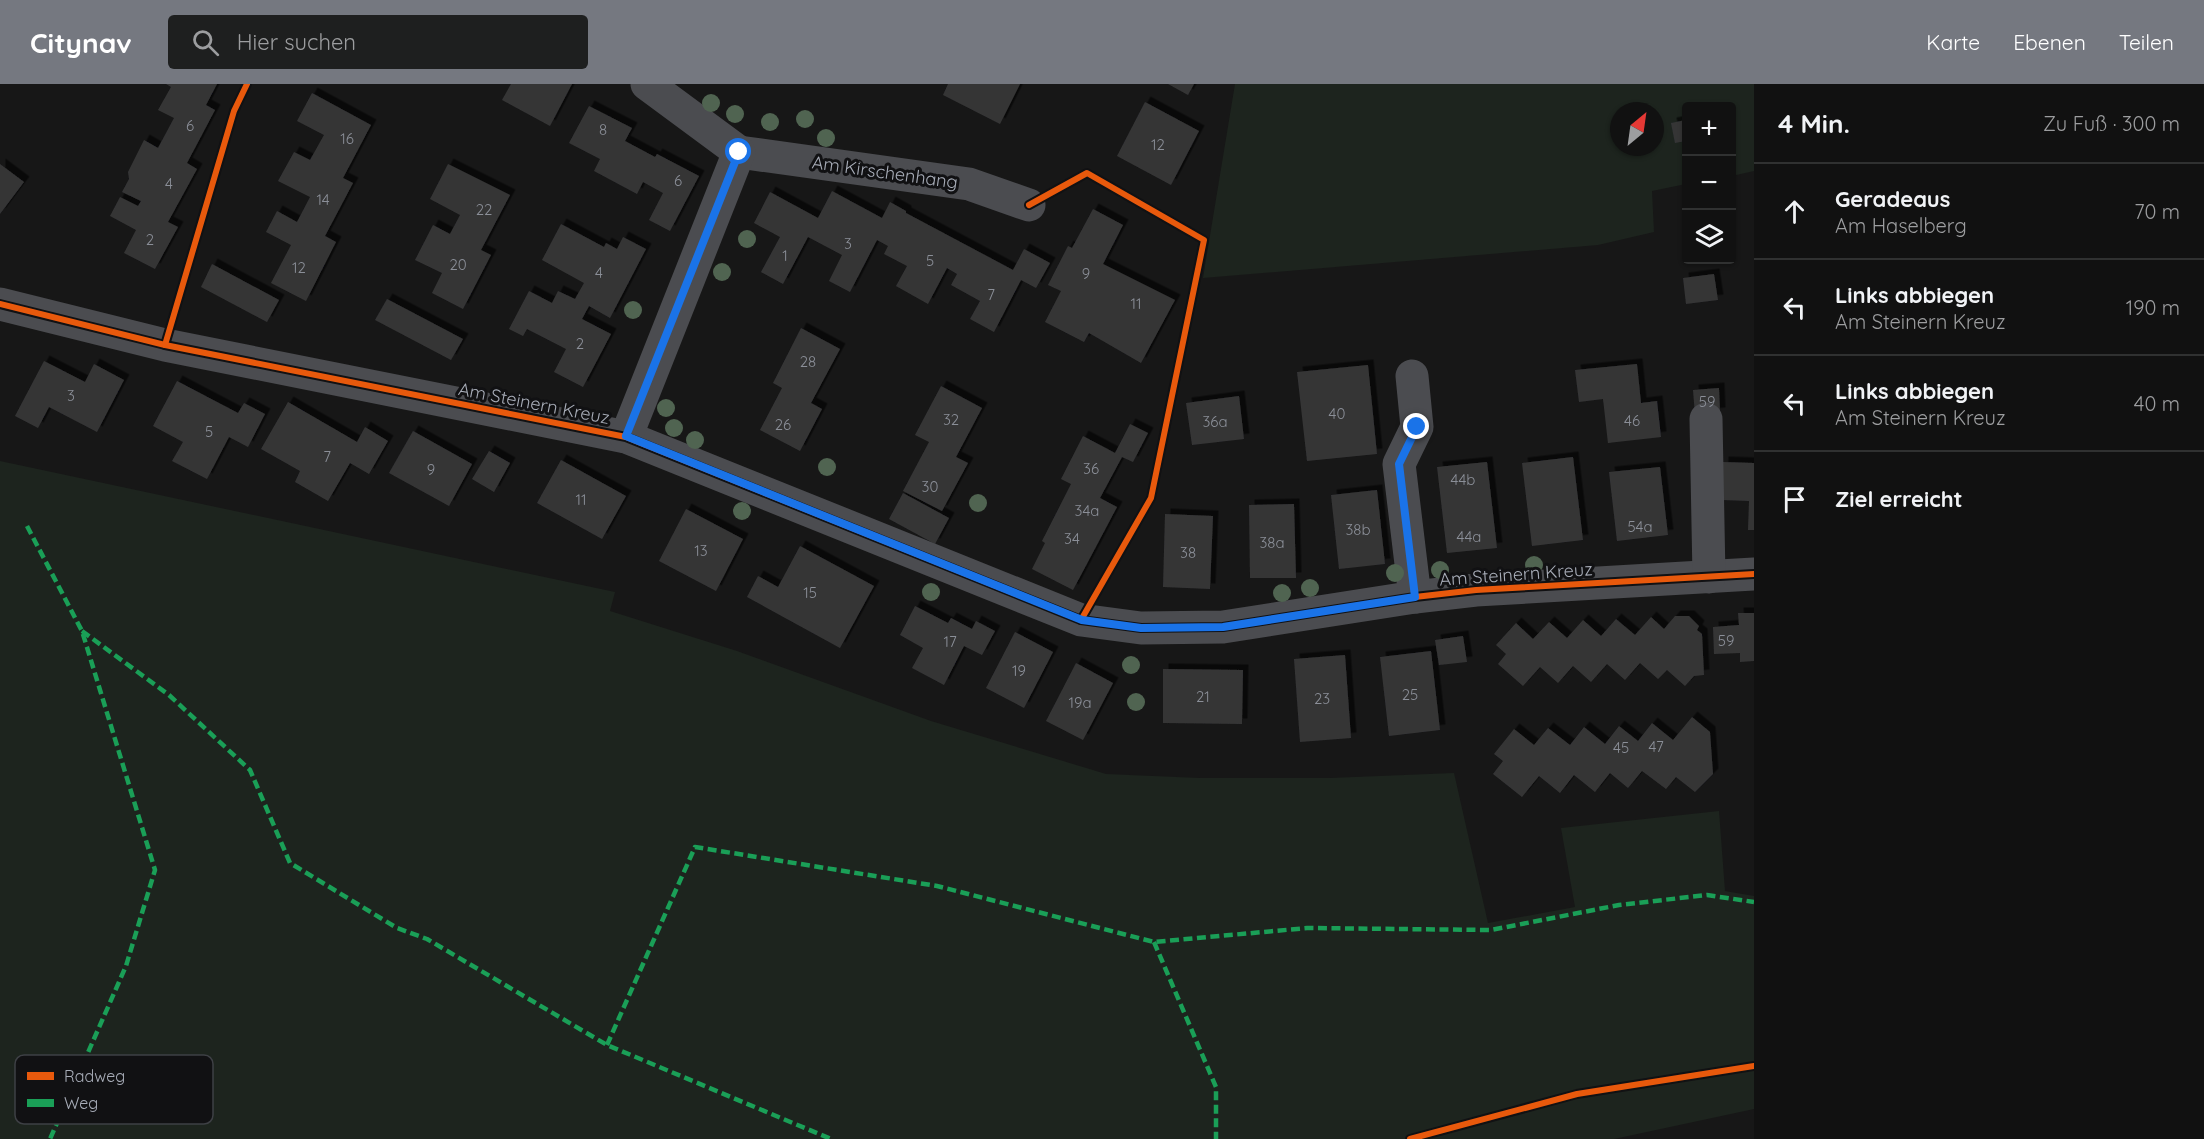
<!DOCTYPE html>
<html lang="de">
<head>
<meta charset="utf-8">
<style>
  :root { --surface:#111; --page:#1e1f1f; --text:#f1f3f6; --muted:#9c9d9f; --line:#303131; --accent:#757880 }
  body { margin:0; font-family:Quicksand,sans-serif; background:var(--page); color:var(--text) }
  .controls { position:absolute; right:18px; top:18px; display:grid; overflow:hidden; border-radius:6px; box-shadow:0 2px 4px #0004 }
  .controls button { width:54px; height:54px; display:grid; place-items:center; padding:0; border:0; border-bottom:2px solid var(--line); background:var(--surface); color:var(--text); font:30px sans-serif }
  .compass { position:absolute; left:1610px; top:18px; width:54px; height:54px; border-radius:50%; background:var(--surface); box-shadow:0 2px 4px #0004; rotate:29deg }
  .stop { position:absolute; width:18px; height:18px; margin:-14px; border:4px solid #1a73e8; border-radius:50%; background:#fff }
  .stop.end { background:#1a73e8; border-color:#fff; box-shadow:0 2px 6px #0008 }
  .list { margin:0; padding:0; list-style:none }
  h2 { display:flex; justify-content:space-between; align-items:center; height:78px; margin:0; padding:0 24px; font-size:26px }
  h2 small { font-size:20px; font-weight:400; color:var(--muted) }
  .list li { display:grid; grid-template-columns:39px 1fr auto; gap:18px; align-items:center; box-sizing:border-box; height:96px; padding:0 24px; border-top:2px solid var(--line) }
  .list b { display:block; font-size:22px; white-space:nowrap }
  .list p { margin:0; font-size:20px; white-space:nowrap; color:var(--muted) }
  .list em { font-size:20px; font-style:normal; color:var(--muted) }
  .icon { flex:none; width:33px; height:33px; fill:none; stroke:currentColor; stroke-width:2; stroke-linecap:round; stroke-linejoin:round }
  .map { position:relative; flex:none; width:1754px; height:1055px; overflow:hidden }
  header { display:flex; align-items:center; gap:36px; box-sizing:border-box; height:84px; padding:0 30px; background:var(--accent); color:#fff }
  header strong { font-size:28px }
  nav { display:flex; gap:33px; margin-inline-start:auto; font-size:21px }
  .search { width:420px; height:54px; background:var(--page); display:flex; align-items:center; gap:15px; box-sizing:border-box; padding:0 21px; border-radius:6px; color:var(--muted); font-size:22px }
  main { display:flex }
  aside { flex:1; background:var(--surface) }
  .map>svg:first-child { display:block }
</style>
</head>
<body>
<header>
<strong>Citynav</strong>
<div class="search"><svg class="icon" aria-label="search" viewBox="0 0 24 24"><circle cx="10" cy="10" r="6"/><path d="M15 15l6 6"/></svg>Hier suchen</div>
<nav><a>Karte</a><a>Ebenen</a><a>Teilen</a></nav>
</header>
<main>
<div class="map">
<svg width="1754" height="1055" viewBox="0 0 1754 1055">
  <defs>
    <filter id="shadow"><feDropShadow dx="5.5" dy="-5.5" stdDeviation="0" flood-color="#0009"/></filter>
  </defs>
  <rect width="100%" height="100%" fill="#171717"/>
  <g fill="#1d241e" fill-rule="evenodd">
    <path d="M1235,0H1754V87L1732,92V22H1686V100L1652,107L1654,148L1598,161L1203,194ZM1619,27H1655V63H1619Z"/>
    <path d="M0,377L615,508L610,527L737,567L931,637L1106,690L1200,694H1330L1454,689L1488,839L1575,823L1561,744L1719,727L1725,807L1754,812V1025L1614,1055H0Z"/>
  </g>
  <g fill="#353536" filter="url(#shadow)">
    <path d="M166,0H217L206,21L215,26L187,79L197,85L168,138L178,143L155,185L124,169L136,146L110,132L120,113L138,122L141,117L122,108L129,95L128,88L144,56L158,64L174,34L158,26L171,3Z"/>
    <path d="M511,0H572L550,42L502,16Z"/>
    <path d="M948,0H1020L1000,40L943,11Z"/>
    <path d="M1168,0H1194L1188,11Z"/>
    <path d="M312,9L371,41L343,94L353,99L325,152L336,158L306,217L271,199L291,161L266,148L277,127L297,138L310,113L278,97L294,68L310,76L324,51L297,37Z"/>
    <path d="M1145,18L1199,47L1171,101L1117,72Z"/>
    <path d="M589,22L632,44L625,57L655,73L657,70L699,92L670,147L649,136L663,109L643,98L637,110L594,87L600,75L569,59Z"/>
    <path d="M1686,36V57L1675,59L1671,39Z"/>
    <path d="M0,80L24,98L0,130Z"/>
    <path d="M448,80L510,111L481,166L491,171L463,225L432,209L442,189L415,176L433,141L450,150L460,131L430,115Z"/>
    <path d="M832,107L882,134L890,118L906,127V129L1013,186L1024,165L1050,179L1036,204L1021,196L994,248L970,235L980,217L951,201L957,190L947,184L928,220L896,202L907,182L884,170L888,162L877,156L850,208L829,197L842,171L808,153L783,200L761,188L780,153L754,139L770,108L818,134Z"/>
    <path d="M1093,125L1123,141L1103,180L1175,216L1141,279L1089,249L1084,258L1045,238L1061,207L1048,201L1068,162L1072,164Z"/>
    <path d="M561,140L604,163L606,159L617,165L623,153L646,165L610,234L589,222L582,235L611,250L583,303L554,288L566,265L527,245L523,252L509,245L529,207L552,219L558,207L575,215L584,199L542,176Z"/>
    <path d="M212,180L279,216L267,238L201,203Z"/>
    <path d="M1714,190L1718,216L1686,220L1683,194Z"/>
    <path d="M387,215L463,255L451,276L375,236Z"/>
    <path d="M801,244L840,265L811,319L822,325L800,367L760,346L782,304L773,299Z"/>
    <path d="M44,277L85,298L94,280L124,296L97,348L49,323L38,344L15,332Z"/>
    <path d="M1637,280L1641,319L1657,317L1661,353L1608,359L1603,315L1579,318L1575,286Z"/>
    <path d="M1368,281L1377,370L1307,377L1297,288Z"/>
    <path d="M177,297L238,329L244,319L265,330L248,363L229,353L207,395L172,377L183,358L153,342Z"/>
    <path d="M941,302L982,324L956,373L968,379L942,427L903,407L929,358L915,351Z"/>
    <path d="M1719,304L1720,329L1695,331L1693,306Z"/>
    <path d="M1239,312L1244,355L1192,361L1186,319Z"/>
    <path d="M288,318L357,358L365,343L388,357L369,390L350,379L328,417L295,398L300,387L261,365Z"/>
    <path d="M1130,340L1148,349L1133,378L1122,373L1100,414L1117,423L1073,506L1032,485L1045,459L1042,457L1071,400L1061,395L1083,352L1115,369Z"/>
    <path d="M413,347L472,380L449,422L389,389Z"/>
    <path d="M489,367L510,379L494,408L472,395Z"/>
    <path d="M1573,373L1583,456L1532,462L1522,379Z"/>
    <path d="M561,376L626,412L602,455L537,419Z"/>
    <path d="M1487,378L1497,464L1447,469L1437,383Z"/>
    <path d="M1723,378L1754,379V446H1748L1749,417L1722,416Z"/>
    <path d="M1660,383L1668,451L1617,457L1609,388Z"/>
    <path d="M1377,406L1385,480L1339,485L1331,411Z"/>
    <path d="M903,409L949,434L935,460L889,435Z"/>
    <path d="M1294,420L1296,494H1250L1249,421Z"/>
    <path d="M686,425L743,455L716,507L659,477Z"/>
    <path d="M1165,430L1213,432L1210,505L1163,503Z"/>
    <path d="M800,462L874,502L840,564L747,513L758,492L778,503Z"/>
    <path d="M915,522L948,539L951,534L972,545L976,537L995,547L982,571L964,562L944,601L912,584L923,564L900,551Z"/>
    <path d="M1738,529H1754V577L1740,578V569L1714,570L1713,543L1739,541Z"/>
    <path d="M1675,532H1689L1699,542L1697,546L1702,550L1704,591L1694,592L1685,602L1667,586L1658,595L1640,579L1625,596L1607,580L1591,598L1573,582L1558,599L1540,583L1523,602L1498,580L1506,570L1496,561L1516,539L1533,555L1549,538L1567,554L1583,536L1601,552L1616,535L1635,551L1651,533L1664,545Z"/>
    <path d="M1015,548L1053,568L1024,624L986,604Z"/>
    <path d="M1463,552L1467,578L1439,581L1435,556Z"/>
    <path d="M1431,567L1440,646L1389,652L1380,573Z"/>
    <path d="M1345,571L1351,654L1300,658L1294,575Z"/>
    <path d="M1076,579L1113,599L1083,656L1046,637Z"/>
    <path d="M1163,585L1243,586L1242,640L1163,639Z"/>
    <path d="M1692,633L1710,648L1713,690L1695,708L1676,693L1666,705L1642,687L1628,704L1610,689L1595,708L1574,691L1560,709L1539,692L1522,713L1493,690L1503,677L1494,670L1514,645L1534,661L1548,644L1570,661L1584,643L1605,660L1619,642L1638,657L1652,639L1673,656Z"/>
  </g>
  <g fill="none" stroke-linecap="round" stroke-linejoin="round">
    <g stroke="#4b4c50" stroke-width="33">
      <path d="M739,68L969,100L1029,121"/>
      <path d="M0,220L165,261L626,353L1081,536L1141,544L1223,543L1415,513L1476,506L1754,490"/>
      <path d="M1412,292L1417,343L1399,380L1415,513"/>
      <path d="M1706,335L1709,493"/>
      <path d="M626,353L739,68L647,0"/>
    </g>
    <g stroke="#1a9f57" stroke-width="4.5" stroke-dasharray="9 4.5" stroke-linecap="butt">
      <path d="M27,442L82,547L155,786L126,882L50,1055"/>
      <path d="M82,547L169,611L250,686L290,779L397,844L427,855L607,961L831,1055"/>
      <path d="M1154,858L1216,1003V1055"/>
      <path d="M607,961L695,763L937,802L1154,858L1307,844L1491,846L1619,821L1707,811L1754,818"/>
    </g>
    <g stroke="#111113" stroke-width="10">
      <g id="cycleway">
        <path d="M1029,121L1087,89L1204,156L1151,414L1081,536"/>
        <path d="M0,220L165,261L626,353L1081,536L1141,544L1223,543L1415,513L1476,506L1754,490"/>
        <path d="M165,261L234,27L247,0"/>
        <path d="M1410,1055L1577,1010L1754,982"/>
      </g>
    </g>
    <use href="#cycleway" stroke="#e8590c" stroke-width="6"/>
  </g>
  <g fill="#506451">
    <circle cx="711" cy="19" r="9"/>
    <circle cx="735" cy="30" r="9"/>
    <circle cx="805" cy="35" r="9"/>
    <circle cx="770" cy="38" r="9"/>
    <circle cx="826" cy="54" r="9"/>
    <circle cx="747" cy="155" r="9"/>
    <circle cx="722" cy="188" r="9"/>
    <circle cx="633" cy="226" r="9"/>
    <circle cx="666" cy="324" r="9"/>
    <circle cx="674" cy="344" r="9"/>
    <circle cx="695" cy="356" r="9"/>
    <circle cx="827" cy="383" r="9"/>
    <circle cx="978" cy="419" r="9"/>
    <circle cx="742" cy="427" r="9"/>
    <circle cx="1534" cy="481" r="9"/>
    <circle cx="1440" cy="486" r="9"/>
    <circle cx="1395" cy="489" r="9"/>
    <circle cx="1310" cy="504" r="9"/>
    <circle cx="931" cy="508" r="9"/>
    <circle cx="1282" cy="509" r="9"/>
    <circle cx="1131" cy="581" r="9"/>
    <circle cx="1136" cy="618" r="9"/>
  </g>
  <g fill="none" stroke-linecap="round" stroke-linejoin="round">
    <path stroke="#1a73e8" stroke-width="8" d="M739,68L626,352L1082,536L1141,544L1223,543L1415,513L1399,380L1417,343"/>
  </g>
  <g text-anchor="middle" dominant-baseline="central" stroke-width="6" stroke-linejoin="round" paint-order="stroke">
    <g font-size="15" fill="#8b8f98">
      <text x="190" y="41">6</text>
      <text x="603" y="45">8</text>
      <text x="347" y="54">16</text>
      <text x="1158" y="60">12</text>
      <text x="678" y="96">6</text>
      <text x="169" y="99">4</text>
      <text x="323" y="115">14</text>
      <text x="484" y="125">22</text>
      <text x="150" y="155">2</text>
      <text x="848" y="159">3</text>
      <text x="785" y="171">1</text>
      <text x="930" y="176">5</text>
      <text x="458" y="180">20</text>
      <text x="299" y="183">12</text>
      <text x="599" y="188">4</text>
      <text x="1086" y="189">9</text>
      <text x="991" y="210">7</text>
      <text x="1136" y="219">11</text>
      <text x="580" y="259">2</text>
      <text x="808" y="277">28</text>
      <text x="71" y="311">3</text>
      <text x="1707" y="317">59</text>
      <text x="1337" y="329">40</text>
      <text x="951" y="335">32</text>
      <text x="1632" y="336">46</text>
      <text x="1215" y="337">36a</text>
      <text x="783" y="340">26</text>
      <text x="209" y="347">5</text>
      <text x="327" y="372">7</text>
      <text x="1091" y="384">36</text>
      <text x="431" y="385">9</text>
      <text x="1463" y="395">44b</text>
      <text x="930" y="402">30</text>
      <text x="581" y="415">11</text>
      <text x="1087" y="426">34a</text>
      <text x="1640" y="442">54a</text>
      <text x="1358" y="445">38b</text>
      <text x="1469" y="452">44a</text>
      <text x="1072" y="454">34</text>
      <text x="1272" y="458">38a</text>
      <text x="701" y="466">13</text>
      <text x="1188" y="468">38</text>
      <text x="810" y="508">15</text>
      <text x="1726" y="556">59</text>
      <text x="950" y="557">17</text>
      <text x="1019" y="586">19</text>
      <text x="1410" y="610">25</text>
      <text x="1203" y="612">21</text>
      <text x="1322" y="614">23</text>
      <text x="1080" y="618">19a</text>
      <text x="1656" y="662">47</text>
      <text x="1621" y="663">45</text>
    </g>
    <g font-size="18" fill="#a8adb8" stroke="#111113">
      <text transform="translate(885 88) rotate(8)">Am Kirschenhang</text>
      <text transform="translate(534 319) rotate(11)">Am Steinern Kreuz</text>
      <text transform="translate(1516 490) rotate(-4)">Am Steinern Kreuz</text>
    </g>
  </g>
  <rect x="15" y="971" width="198" height="69" rx="9" fill="#111113" stroke="#3e4045" stroke-width="1.5"/>
  <rect x="27" y="988" width="27" height="8" fill="#e8590c"/>
  <rect x="27" y="1015" width="27" height="8" fill="#1a9f57"/>
  <g font-size="16" fill="#a8adb8">
    <text x="64" y="998">Radweg</text>
    <text x="64" y="1025">Weg</text>
  </g>
</svg>
<div class="controls">
<button>+</button>
<button>−</button>
<button><svg class="icon" aria-label="layers" viewBox="0 0 24 24"><path d="M12 4l9 5-9 5-9-5zM3 14l9 5 9-5"/></svg></button>
</div>
<svg class="compass" viewBox="-18 -18 36 36"><path d="M0-13l5 13h-10z" fill="#e53935"/><path d="M0 13l5-13h-10z" fill="#9c9d9f"/></svg>
<div class="stop" style="left:739px;top:68px"></div>
<div class="stop end" style="left:1417px;top:343px"></div>
</div>
<aside>
<h2>4 Min.<small>Zu Fuß · 300 m</small></h2>
<ul class="list">
<li><svg class="icon" aria-label="ahead" viewBox="0 0 24 24"><path d="M12 20V5M6 11l6-6 6 6"/></svg><div><b>Geradeaus</b><p>Am Haselberg</p></div><em>70 m</em></li>
<li><svg class="icon" aria-label="left" viewBox="0 0 24 24"><path d="M17 20v-9H6M10 6l-5 5 5 5"/></svg><div><b>Links abbiegen</b><p>Am Steinern Kreuz</p></div><em>190 m</em></li>
<li><svg class="icon" aria-label="left" viewBox="0 0 24 24"><path d="M17 20v-9H6M10 6l-5 5 5 5"/></svg><div><b>Links abbiegen</b><p>Am Steinern Kreuz</p></div><em>40 m</em></li>
<li><svg class="icon" aria-label="arrive" viewBox="0 0 24 24"><path d="M6 21V4h12l-3 4 3 4H6"/></svg><div><b>Ziel erreicht</b></div></li>
</ul>
</aside>
</main>
</body>
</html>
